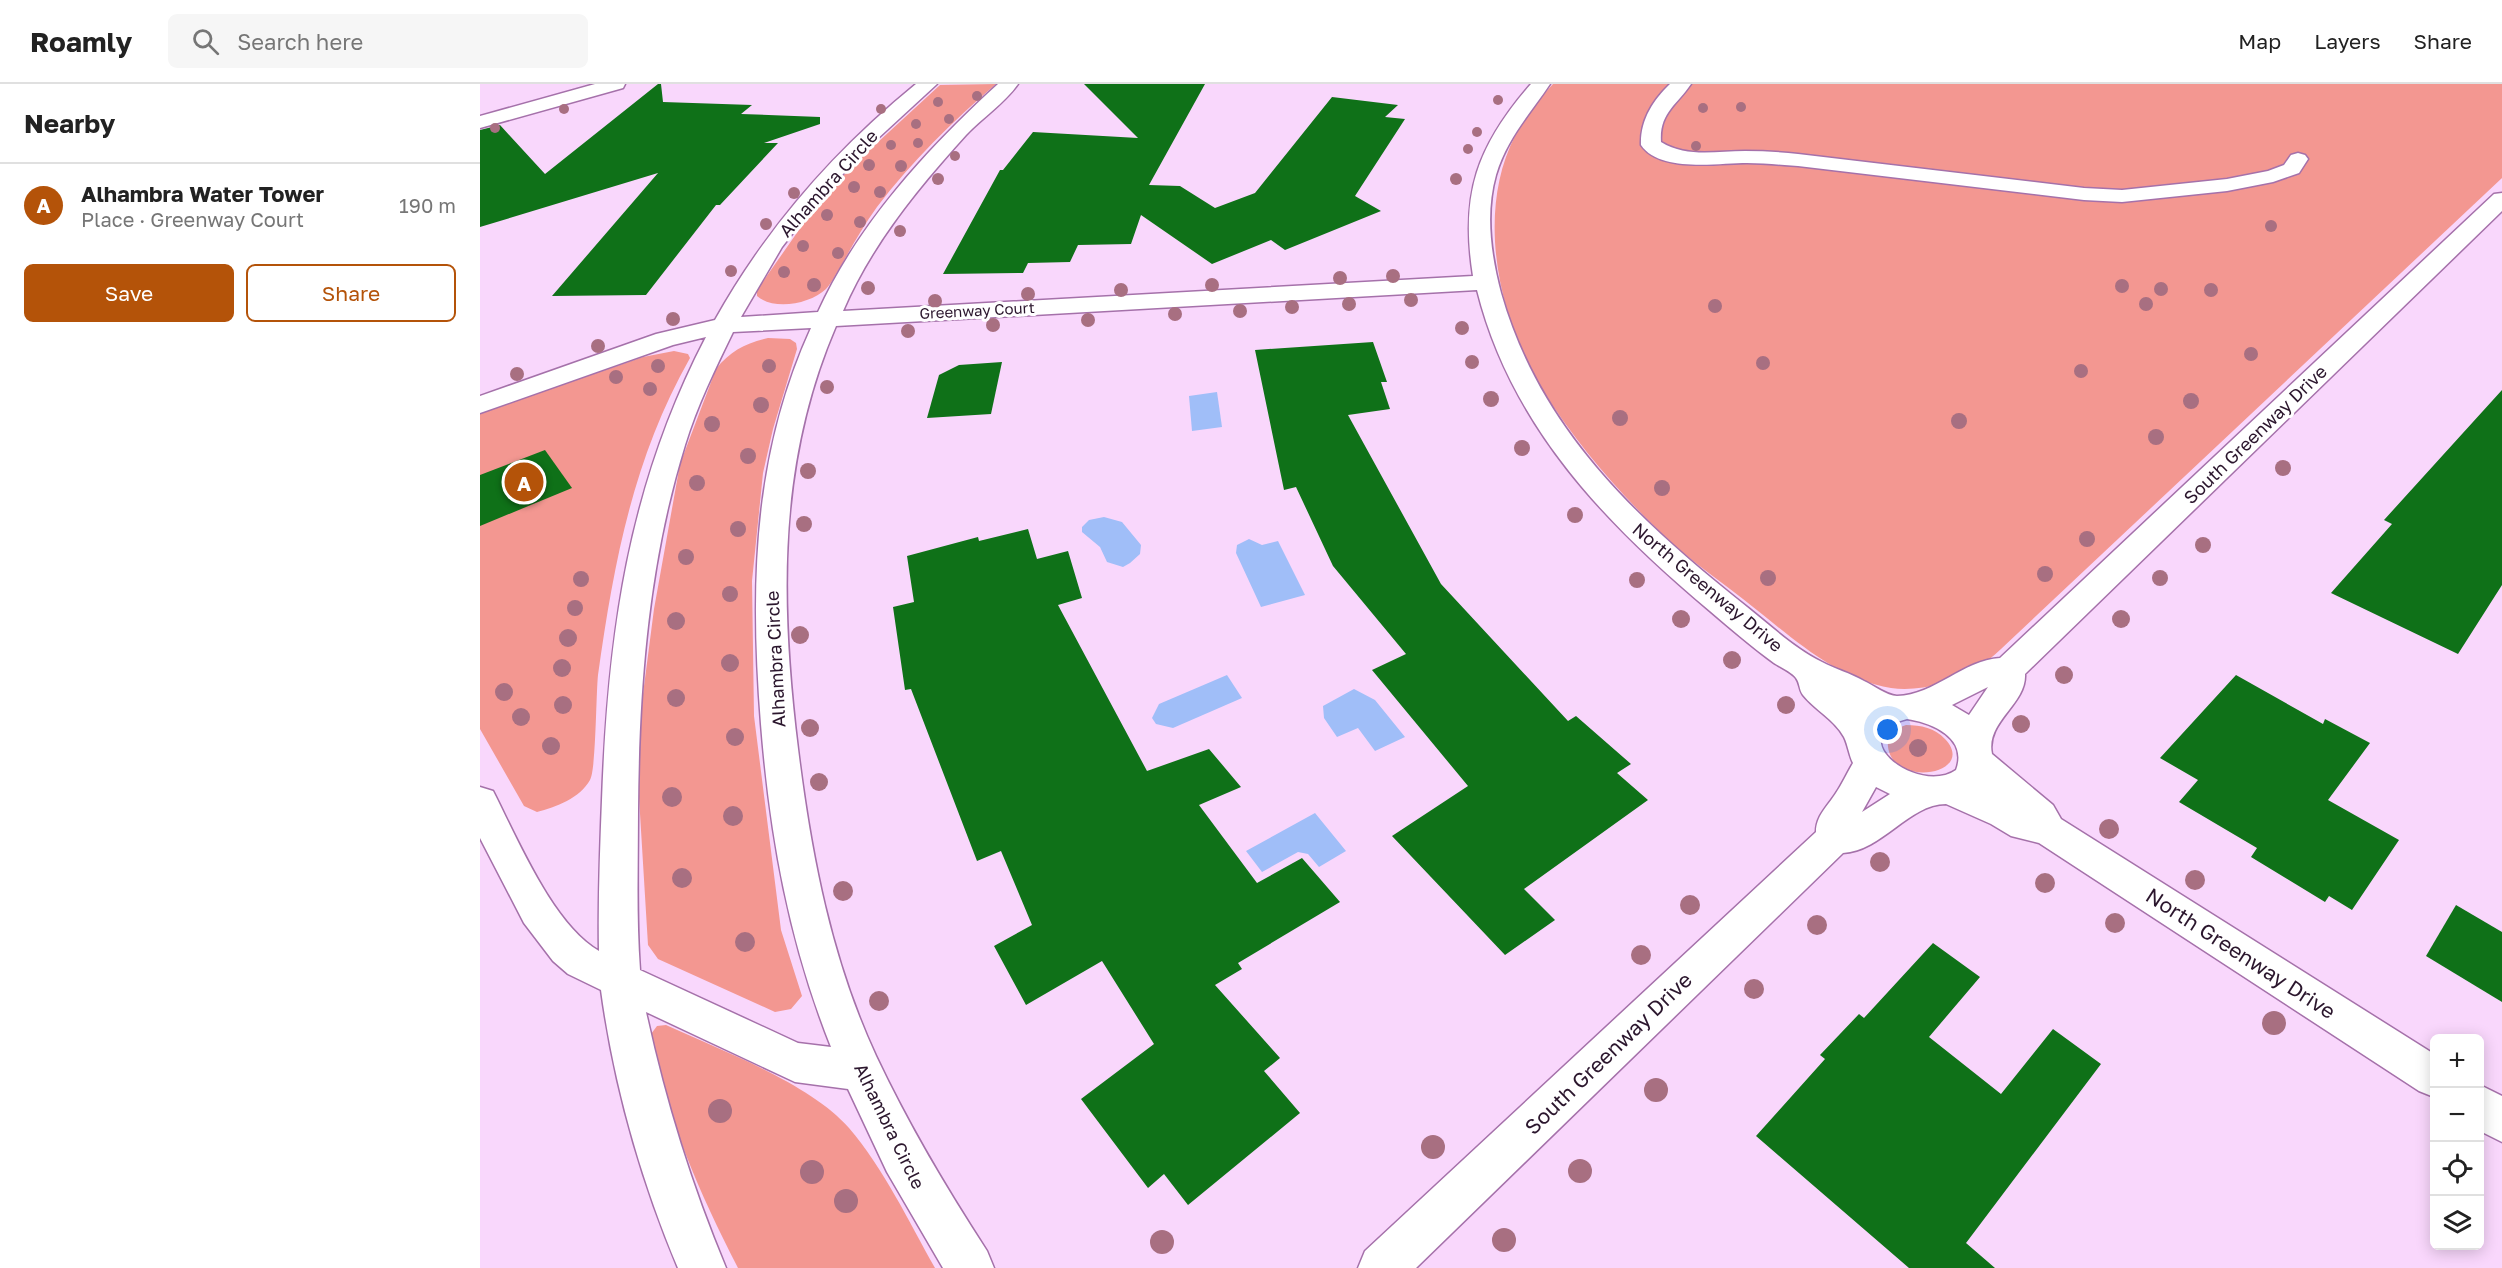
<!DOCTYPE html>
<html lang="en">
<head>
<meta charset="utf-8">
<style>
  :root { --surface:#fff; --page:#f6f6f6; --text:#222; --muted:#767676; --line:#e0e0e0; --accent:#b45309 }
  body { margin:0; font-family:"Golos Text",sans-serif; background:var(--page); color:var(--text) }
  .controls { position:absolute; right:18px; bottom:18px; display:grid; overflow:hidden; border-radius:9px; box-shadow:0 3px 15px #0003 }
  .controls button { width:54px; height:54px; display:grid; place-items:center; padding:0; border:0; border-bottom:2px solid var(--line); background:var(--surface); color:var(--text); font:30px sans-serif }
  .you { position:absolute; left:1408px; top:646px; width:21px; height:21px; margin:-15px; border:4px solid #fff; border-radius:50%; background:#1a73e8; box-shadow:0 0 0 9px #1a73e833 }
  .badge { display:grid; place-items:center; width:39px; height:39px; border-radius:50%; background:var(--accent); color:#fff; font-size:20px; font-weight:700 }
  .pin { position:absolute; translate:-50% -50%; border:3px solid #fff; box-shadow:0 2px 6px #0006 }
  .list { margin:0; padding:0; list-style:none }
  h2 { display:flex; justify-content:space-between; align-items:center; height:78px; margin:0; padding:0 24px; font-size:26px }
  h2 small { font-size:20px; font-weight:400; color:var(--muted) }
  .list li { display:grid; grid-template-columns:39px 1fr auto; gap:18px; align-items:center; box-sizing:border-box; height:84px; padding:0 24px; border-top:2px solid var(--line) }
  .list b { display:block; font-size:22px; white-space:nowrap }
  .list p { margin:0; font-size:20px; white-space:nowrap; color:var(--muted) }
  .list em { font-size:20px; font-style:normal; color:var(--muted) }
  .actions { display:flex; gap:12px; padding:18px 24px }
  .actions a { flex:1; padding:14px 0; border:2px solid var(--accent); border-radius:9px; text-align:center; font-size:21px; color:var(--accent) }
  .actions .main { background:var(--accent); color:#fff }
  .icon { flex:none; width:33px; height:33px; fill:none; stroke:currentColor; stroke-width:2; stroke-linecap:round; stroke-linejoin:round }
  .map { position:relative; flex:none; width:2022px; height:1184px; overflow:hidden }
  header { display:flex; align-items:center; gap:36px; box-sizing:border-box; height:84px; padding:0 30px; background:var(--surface); border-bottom:2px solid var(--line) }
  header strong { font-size:28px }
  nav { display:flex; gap:33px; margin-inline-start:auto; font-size:21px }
  .search { width:420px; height:54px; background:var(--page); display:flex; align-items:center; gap:15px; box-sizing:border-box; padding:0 21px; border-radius:9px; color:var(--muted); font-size:22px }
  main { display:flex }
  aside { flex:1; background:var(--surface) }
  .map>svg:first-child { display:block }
</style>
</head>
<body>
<header>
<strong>Roamly</strong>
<div class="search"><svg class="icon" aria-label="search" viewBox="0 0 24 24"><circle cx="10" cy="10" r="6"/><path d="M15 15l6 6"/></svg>Search here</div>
<nav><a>Map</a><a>Layers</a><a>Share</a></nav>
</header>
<main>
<aside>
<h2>Nearby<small></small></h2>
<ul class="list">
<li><span class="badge">A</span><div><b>Alhambra Water Tower</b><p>Place · Greenway Court</p></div><em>190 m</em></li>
</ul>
<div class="actions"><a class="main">Save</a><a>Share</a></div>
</aside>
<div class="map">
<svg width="2022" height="1184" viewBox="0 0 2022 1184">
  <rect width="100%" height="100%" fill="#f9d7fc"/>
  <g fill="#f39791">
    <path d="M516,0C472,38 432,77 397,123C384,141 372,162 361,182C356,189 352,199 346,205C330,220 294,227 277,212V206L335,123L372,82L460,1Z"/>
    <path d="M1073,0H2022V94L1521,565C1513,572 1505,580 1496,585C1473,599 1438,608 1411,604C1354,595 1307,549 1263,515C1243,499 1221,484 1201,467C1149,421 1100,365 1063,307C1019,236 995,130 1035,52C1045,32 1058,16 1073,0Z"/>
    <path d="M288,254L310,255L316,259L317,265L293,345L283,389L272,497L274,632L301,846L322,912L311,925L295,928L178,875L168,861L156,664L174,525L200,380L236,285C250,267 266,259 288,254Z"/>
    <path d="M194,267L208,270L210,274C153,375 134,478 118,591C116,610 116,686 110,696C100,714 76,723 57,728L44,722L0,645V329L163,273Z"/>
    <path d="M1426,641C1441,641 1455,644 1465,655C1500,692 1402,707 1408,654L1418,644Z"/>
    <path d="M186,941C240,966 330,999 369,1044C404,1085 428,1136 455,1184H258C219,1108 187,1035 171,950L177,942Z"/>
  </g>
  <g fill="#a0bef8">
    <path d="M737,308L742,343L712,347L709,312Z"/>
    <path d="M624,433L642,438L661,461L660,470L650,479L643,483L627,478L620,463L602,448V443L609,436Z"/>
    <path d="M769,455L782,461L798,457L825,511L781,523L756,469L757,461Z"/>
    <path d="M747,591L762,614L693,644L676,640L672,634L679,620Z"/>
    <path d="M874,605L895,616L925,653L895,667L878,644L857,653L844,634L843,622Z"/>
    <path d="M835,729L866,767L839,783L828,770L818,768L782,788L766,767Z"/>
  </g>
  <g fill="#0f7118">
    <path d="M178,0H181L183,18L272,21L261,30L340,33V40L284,59H298L240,121H236L166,211L72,212L178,89L0,143V46L20,41L65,90Z"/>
    <path d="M604,0H725L669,101L700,102L735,124L775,109L852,13L918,21L905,33L925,35L875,112L901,127L805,166L791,156L732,180L661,131L651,160L598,161L590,178L548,179L543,189L463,190L520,86H523L553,48L658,54Z"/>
    <path d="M893,258L907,298H901L910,325L868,331L961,500L1088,637L1096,632L1151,680L1137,689L1168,716L1044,805L1075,836L1025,871L912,752L988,702L892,586L926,570L853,482L816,403L804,406L775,266Z"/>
    <path d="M522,278L511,330L447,334L459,291L479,281Z"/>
    <path d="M2022,306V501L1978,570L1851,509L1912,440L1904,436Z"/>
    <path d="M65,366L92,404L0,442V391Z"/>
    <path d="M548,445L557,475L588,467L602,514L578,521L667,687L729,665L761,703L719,721L777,799L822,774L860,818L758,879L762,885L735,901L800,974L784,987L820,1029L708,1121L684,1090L668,1104L601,1015L674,960L622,877L546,921L514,862L552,841L521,767L497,777L431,605L425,606L413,523L434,518L427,472L498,453L499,457Z"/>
    <path d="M1756,591L1843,640L1845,635L1890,659L1848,716L1919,756L1872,826L1849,812L1845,818L1771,773L1777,764L1699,718L1718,696L1680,674Z"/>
    <path d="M1976,821L2022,848V918L1946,872Z"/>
    <path d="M1453,859L1500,893L1449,953L1521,1010L1573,945L1621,980L1486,1159L1515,1184H1429L1276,1052L1345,975L1340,971L1379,930L1384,934Z"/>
  </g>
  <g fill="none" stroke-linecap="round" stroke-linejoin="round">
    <g stroke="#a571aa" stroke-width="3">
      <g id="minor">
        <path d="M115,0H145L143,4L0,44V32Z"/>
        <path d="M436,0H457L382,69L333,123L302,163L261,233L338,228C378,140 447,65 518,0H538C525,19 502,34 486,51C438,104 391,161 363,227L993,192C980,110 997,62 1051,0H1070C1050,30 1027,54 1016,91C1005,130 1011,171 1021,209C1060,347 1159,437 1267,523C1291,542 1314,564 1342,578C1355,585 1370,589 1384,597C1393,601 1407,612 1417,612C1455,611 1483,576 1520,574L2014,110L2022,109V127L1545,590C1547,620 1505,638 1512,670L1573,721L1581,735L1954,970V1013L1939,1007L1559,759L1531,752L1511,740L1466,720C1429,720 1402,767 1363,769L936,1184H878L885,1167L1336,748C1336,732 1347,723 1356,709C1362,700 1367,689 1373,679C1369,671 1368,661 1364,653C1355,636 1335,626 1323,611C1319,606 1320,599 1316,594C1312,588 1300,583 1294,579C1272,563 1251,545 1230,527C1125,439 1031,342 997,206L356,242C297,379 300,519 318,665C331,770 351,875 396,972C428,1040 466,1104 507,1167L514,1184H463L407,1088L368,1005L315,998L166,928C185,1016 211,1100 246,1184H198C161,1096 134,1001 121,906L88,890L73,877L44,839L0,754V703L13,707C37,754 73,841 119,867C118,817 120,766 122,716C128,550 148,403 226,253L193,261L0,329V312L176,250L235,236C287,143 354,67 436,0ZM331,244C273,371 270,502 281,640C290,753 309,857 351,963L318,959L160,886C156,832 158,779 158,726C159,603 168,480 205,361C217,322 235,285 253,248ZM1508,603L1489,631L1472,621ZM1427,635C1453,639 1488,654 1476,686C1438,712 1360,652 1427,635ZM1396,703L1410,710L1382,728Z"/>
        <path d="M1190,0H1211C1197,21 1179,29 1181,58C1207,74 1236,67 1265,67C1283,67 1301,68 1318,70L1604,104L1642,106L1747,95L1788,87L1804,81L1811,71L1818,69L1825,71L1828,75L1819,89L1793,98L1747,107L1642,118L1604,116L1318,82C1301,81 1284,79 1267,79C1238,79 1180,89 1161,61C1160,37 1173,16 1190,0Z"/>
        <path d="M2000,1001L2022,1012V1058L2000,1047Z"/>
      </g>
    </g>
    <use href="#minor" fill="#fff" fill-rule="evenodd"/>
  </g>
  <g fill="#a86f81">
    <circle cx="497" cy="12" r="5"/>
    <circle cx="1018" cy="16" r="5"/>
    <circle cx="458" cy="18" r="5"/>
    <circle cx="1261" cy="23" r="5"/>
    <circle cx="1223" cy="24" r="5"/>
    <circle cx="84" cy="25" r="5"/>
    <circle cx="401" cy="25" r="5"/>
    <circle cx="469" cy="35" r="5"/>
    <circle cx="436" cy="40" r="5"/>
    <circle cx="15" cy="44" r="5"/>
    <circle cx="997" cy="48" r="5"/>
    <circle cx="438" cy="59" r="5"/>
    <circle cx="411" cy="61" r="5"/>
    <circle cx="1216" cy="62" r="5"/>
    <circle cx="988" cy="65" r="5"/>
    <circle cx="475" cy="72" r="5"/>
    <circle cx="389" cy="81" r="6"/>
    <circle cx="421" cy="82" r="6"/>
    <circle cx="458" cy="95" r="6"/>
    <circle cx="976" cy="95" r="6"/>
    <circle cx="374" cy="103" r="6"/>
    <circle cx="400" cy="108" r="6"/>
    <circle cx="314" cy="109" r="6"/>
    <circle cx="347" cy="131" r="6"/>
    <circle cx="380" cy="138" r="6"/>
    <circle cx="286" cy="140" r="6"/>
    <circle cx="1791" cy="142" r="6"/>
    <circle cx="420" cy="147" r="6"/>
    <circle cx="323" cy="162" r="6"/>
    <circle cx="358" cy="169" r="6"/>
    <circle cx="251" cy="187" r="6"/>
    <circle cx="304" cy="188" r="6"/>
    <circle cx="913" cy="192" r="7"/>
    <circle cx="860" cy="194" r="7"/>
    <circle cx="334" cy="201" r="7"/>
    <circle cx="732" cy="201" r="7"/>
    <circle cx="1642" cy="202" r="7"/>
    <circle cx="388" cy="204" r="7"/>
    <circle cx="1681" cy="205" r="7"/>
    <circle cx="641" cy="206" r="7"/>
    <circle cx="1731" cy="206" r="7"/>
    <circle cx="548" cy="210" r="7"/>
    <circle cx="931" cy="216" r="7"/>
    <circle cx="455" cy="217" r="7"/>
    <circle cx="869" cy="220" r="7"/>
    <circle cx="1666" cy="220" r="7"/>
    <circle cx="1235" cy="222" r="7"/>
    <circle cx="812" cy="223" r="7"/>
    <circle cx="760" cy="227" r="7"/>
    <circle cx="695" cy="230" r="7"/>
    <circle cx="193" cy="235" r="7"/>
    <circle cx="608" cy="236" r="7"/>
    <circle cx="513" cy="241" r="7"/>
    <circle cx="982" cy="244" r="7"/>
    <circle cx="428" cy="247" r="7"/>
    <circle cx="118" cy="262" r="7"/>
    <circle cx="1771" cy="270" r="7"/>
    <circle cx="992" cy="278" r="7"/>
    <circle cx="1283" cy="279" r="7"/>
    <circle cx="178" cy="282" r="7"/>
    <circle cx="289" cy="282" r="7"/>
    <circle cx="1601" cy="287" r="7"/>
    <circle cx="37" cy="290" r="7"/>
    <circle cx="136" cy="293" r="7"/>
    <circle cx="347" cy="303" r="7"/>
    <circle cx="170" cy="305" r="7"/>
    <circle cx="1011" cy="315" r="8"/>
    <circle cx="1711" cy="317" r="8"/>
    <circle cx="281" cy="321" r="8"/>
    <circle cx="1140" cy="334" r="8"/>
    <circle cx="1479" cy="337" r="8"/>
    <circle cx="232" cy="340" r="8"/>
    <circle cx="1676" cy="353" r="8"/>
    <circle cx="1042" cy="364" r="8"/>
    <circle cx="268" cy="372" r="8"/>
    <circle cx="1803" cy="384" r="8"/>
    <circle cx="328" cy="387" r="8"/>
    <circle cx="217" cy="399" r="8"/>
    <circle cx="1182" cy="404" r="8"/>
    <circle cx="1095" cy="431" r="8"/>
    <circle cx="324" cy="440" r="8"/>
    <circle cx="258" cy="445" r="8"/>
    <circle cx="1607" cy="455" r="8"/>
    <circle cx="1723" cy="461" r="8"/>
    <circle cx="206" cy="473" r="8"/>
    <circle cx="1565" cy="490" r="8"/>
    <circle cx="1288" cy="494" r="8"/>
    <circle cx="1680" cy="494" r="8"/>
    <circle cx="101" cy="495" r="8"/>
    <circle cx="1157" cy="496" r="8"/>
    <circle cx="250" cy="510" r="8"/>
    <circle cx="95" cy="524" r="8"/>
    <circle cx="1201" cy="535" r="9"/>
    <circle cx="1641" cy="535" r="9"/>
    <circle cx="196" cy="537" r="9"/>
    <circle cx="320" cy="551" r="9"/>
    <circle cx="88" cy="554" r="9"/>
    <circle cx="1252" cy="576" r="9"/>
    <circle cx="250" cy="579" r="9"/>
    <circle cx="82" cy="584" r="9"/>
    <circle cx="1584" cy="591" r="9"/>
    <circle cx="24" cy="608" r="9"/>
    <circle cx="196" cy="614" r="9"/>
    <circle cx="83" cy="621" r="9"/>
    <circle cx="1306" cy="621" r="9"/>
    <circle cx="41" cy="633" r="9"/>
    <circle cx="1541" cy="640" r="9"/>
    <circle cx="330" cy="644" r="9"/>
    <circle cx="255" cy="653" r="9"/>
    <circle cx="71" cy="662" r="9"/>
    <circle cx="1438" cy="664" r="9"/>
    <circle cx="339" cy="698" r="9"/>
    <circle cx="192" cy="713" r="10"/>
    <circle cx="253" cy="732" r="10"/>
    <circle cx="1629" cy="745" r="10"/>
    <circle cx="1400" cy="778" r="10"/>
    <circle cx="202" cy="794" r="10"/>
    <circle cx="1715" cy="796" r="10"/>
    <circle cx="1565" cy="799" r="10"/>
    <circle cx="363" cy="807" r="10"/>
    <circle cx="1210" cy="821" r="10"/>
    <circle cx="1635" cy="839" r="10"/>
    <circle cx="1337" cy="841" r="10"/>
    <circle cx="265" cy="858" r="10"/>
    <circle cx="1161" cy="871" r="10"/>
    <circle cx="1274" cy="905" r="10"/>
    <circle cx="399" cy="917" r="10"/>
    <circle cx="1794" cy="939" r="12"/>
    <circle cx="1176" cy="1006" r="12"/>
    <circle cx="240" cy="1027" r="12"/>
    <circle cx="953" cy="1063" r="12"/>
    <circle cx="1100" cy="1087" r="12"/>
    <circle cx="332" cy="1088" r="12"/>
    <circle cx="366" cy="1117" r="12"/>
    <circle cx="1024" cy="1156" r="12"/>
    <circle cx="682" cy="1158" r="12"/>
  </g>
  <g text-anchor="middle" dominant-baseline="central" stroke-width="6" stroke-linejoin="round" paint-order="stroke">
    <g font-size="15" fill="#2b162d" stroke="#fff">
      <text transform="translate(497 226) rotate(-3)">Greenway Court</text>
    </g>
    <g font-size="18" fill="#2b162d" stroke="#fff">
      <text transform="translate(348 99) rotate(-48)">Alhambra Circle</text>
      <text transform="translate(1775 350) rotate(-44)">South Greenway Drive</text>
      <text transform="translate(1228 503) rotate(40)">North Greenway Drive</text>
      <text transform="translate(295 575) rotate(-93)">Alhambra Circle</text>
      <text transform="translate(410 1042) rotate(64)">Alhambra Circle</text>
    </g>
    <g font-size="21" fill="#2b162d" stroke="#fff">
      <text transform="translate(1761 869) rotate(33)">North Greenway Drive</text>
      <text transform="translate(1128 969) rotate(-44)">South Greenway Drive</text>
    </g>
  </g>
</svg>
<div class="controls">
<button>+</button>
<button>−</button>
<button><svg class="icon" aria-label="locate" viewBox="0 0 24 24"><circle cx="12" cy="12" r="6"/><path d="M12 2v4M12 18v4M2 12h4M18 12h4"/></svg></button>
<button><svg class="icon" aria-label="layers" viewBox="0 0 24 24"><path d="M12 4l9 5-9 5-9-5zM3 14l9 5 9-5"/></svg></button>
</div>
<div class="you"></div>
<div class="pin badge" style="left:44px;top:398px">A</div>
</div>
</main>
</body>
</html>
